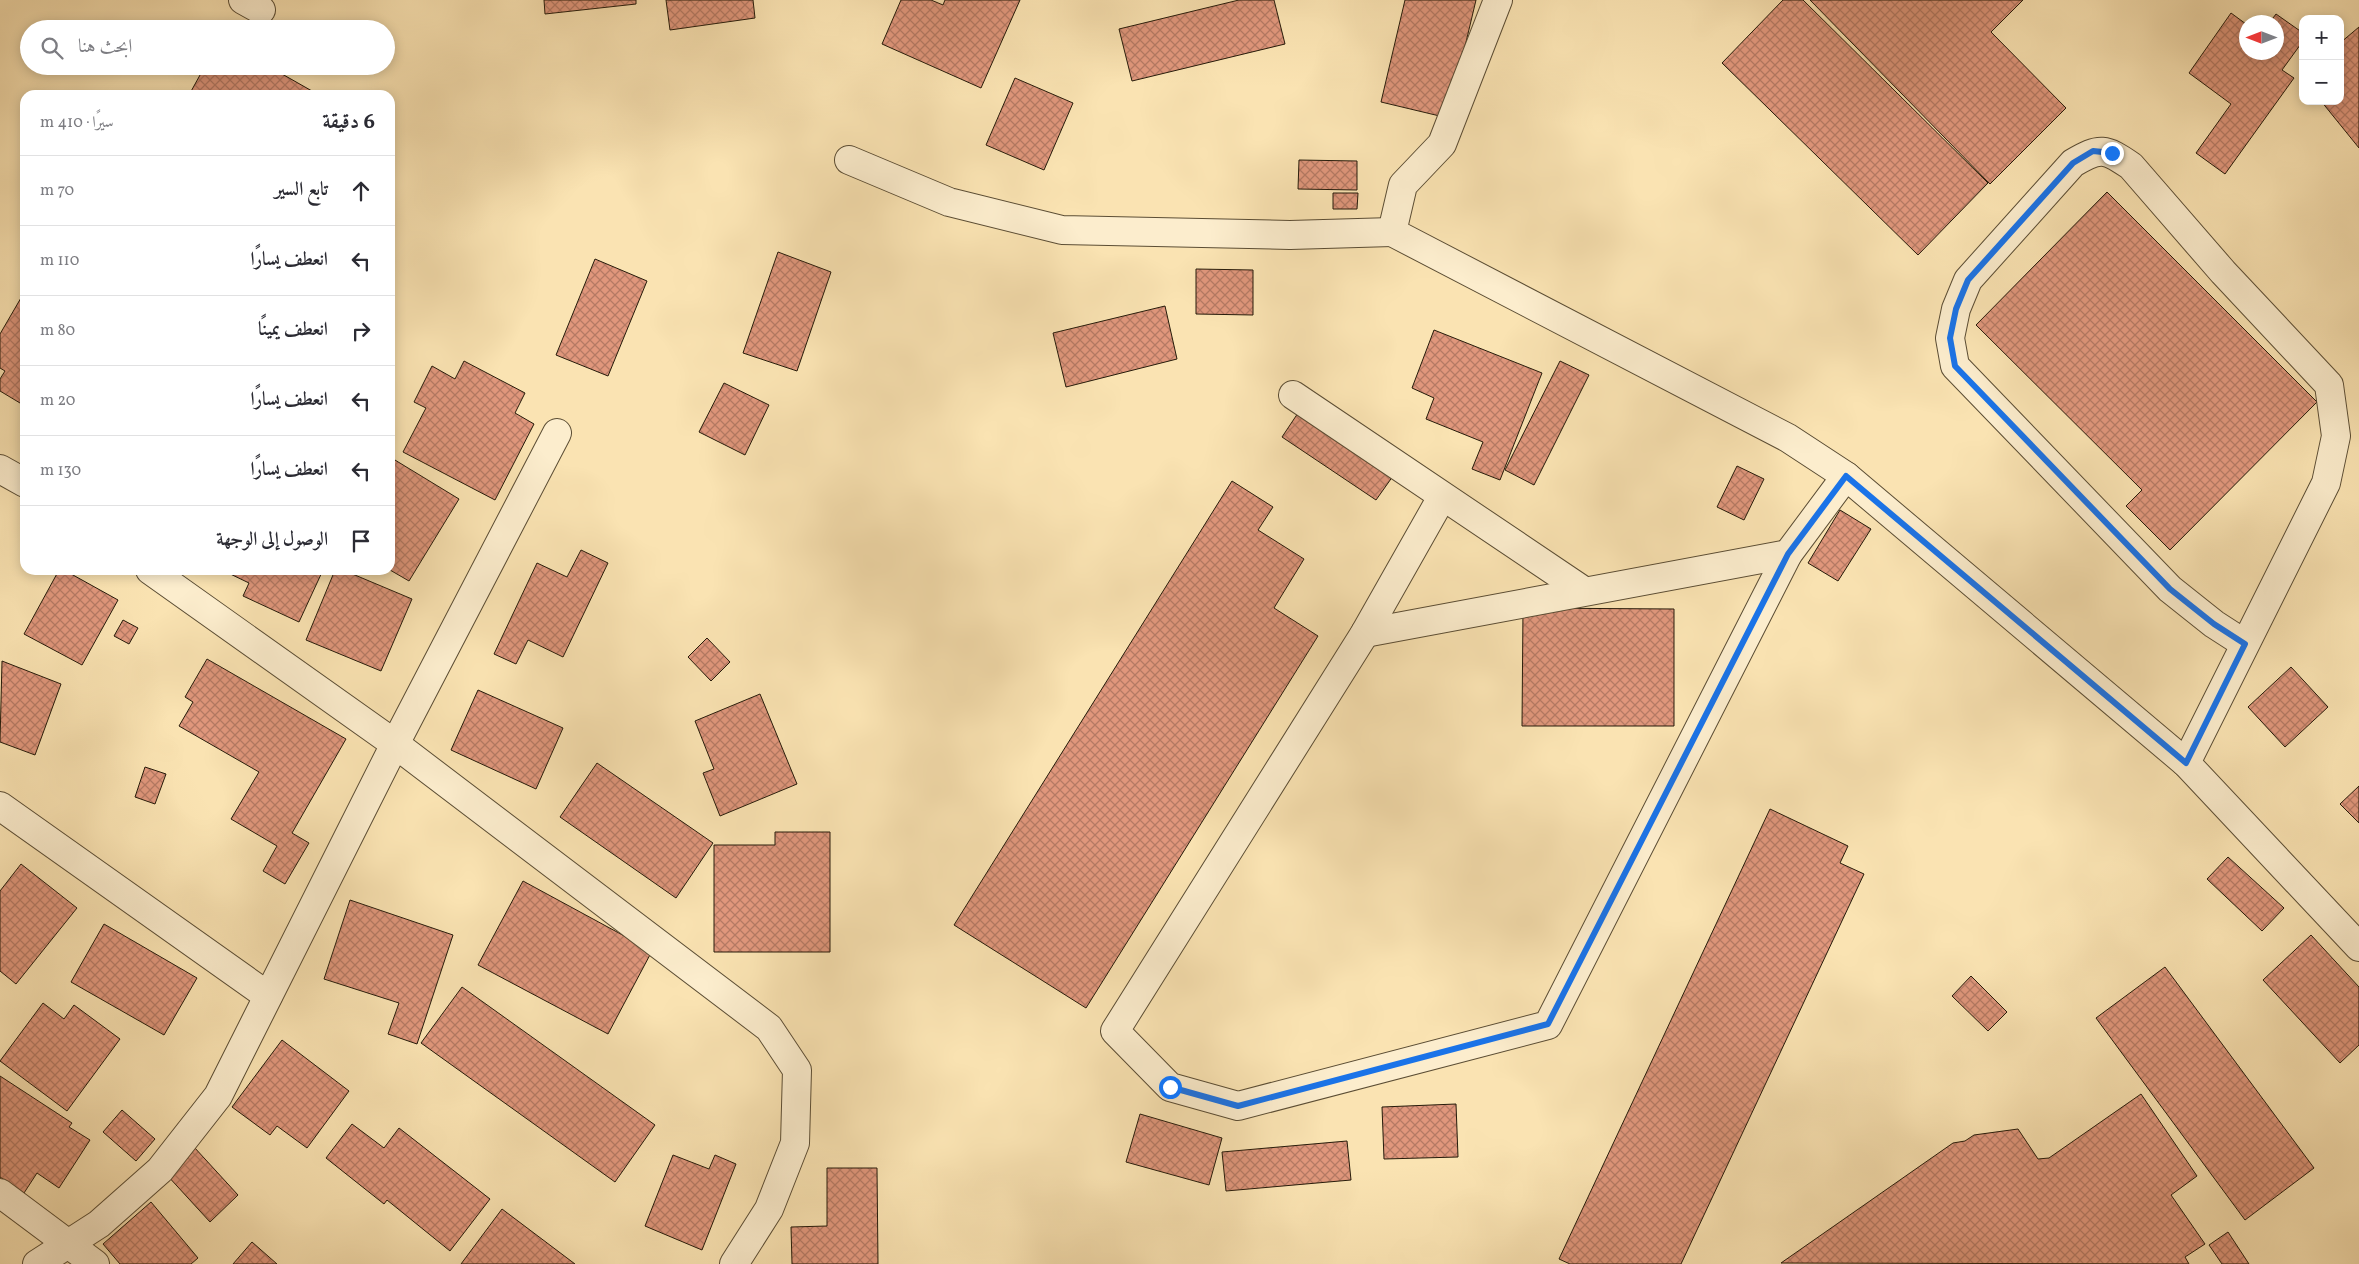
<!DOCTYPE html>
<html lang="ar">
<head>
<meta charset="utf-8">
<style>
  :root { --surface:#fff; --page:#f7f7f7; --text:#2b2b33; --muted:#7c7c81; --line:#e1e1e2 }
  body { margin:0; font-family:Vollkorn,Amiri,serif; background:var(--page); color:var(--text); direction:rtl }
  .controls { position:absolute; right:15px; top:15px; display:grid; overflow:hidden; border-radius:10px; box-shadow:0 2px 12px #0003 }
  .controls button { width:45px; height:45px; display:grid; place-items:center; padding:0; border:0; border-bottom:1px solid var(--line); background:var(--surface); color:var(--text); font:25px sans-serif }
  .compass { position:absolute; left:2239px; top:15px; width:45px; height:45px; border-radius:50%; background:var(--surface); box-shadow:0 2px 12px #0003; rotate:270deg }
  .stop { position:absolute; width:15px; height:15px; margin:-11px; border:4px solid #1a73e8; border-radius:50%; background:#fff }
  .stop.end { background:#1a73e8; border-color:#fff; box-shadow:0 1px 5px #0008 }
  .list { margin:0; padding:0; list-style:none }
  h2 { display:flex; justify-content:space-between; align-items:center; height:65px; margin:0; padding:0 20px; font-size:21px }
  h2 small { font-size:16px; font-weight:400; color:var(--muted) }
  .list li { display:grid; grid-template-columns:32px 1fr auto; gap:15px; align-items:center; box-sizing:border-box; height:70px; padding:0 20px; border-top:1px solid var(--line) }
  .list b { display:block; font-size:19px; white-space:nowrap }
  .list em { font-size:16px; font-style:normal; color:var(--muted) }
  .icon { flex:none; width:28px; height:28px; fill:none; stroke:currentColor; stroke-width:2; stroke-linecap:round; stroke-linejoin:round }
  .map { position:relative; flex:none; width:2359px; height:1264px; overflow:hidden; direction:ltr }
  .search { position:absolute; background:var(--surface); box-shadow:0 2px 12px #0003; left:20px; top:20px; width:375px; height:55px; display:flex; align-items:center; gap:12px; box-sizing:border-box; padding:0 18px; border-radius:28px; color:var(--muted); font-size:19px }
  .panel { position:absolute; background:var(--surface); box-shadow:0 2px 12px #0003; left:20px; top:90px; width:375px; height:485px; border-radius:15px; direction:rtl }
  .map>svg:first-child { display:block }
</style>
</head>
<body>
<div class="map">
<svg width="2359" height="1264" viewBox="0 0 2359 1264">
  <defs>
    <pattern id="building-cross-hatch" width="8" height="8" patternUnits="userSpaceOnUse" patternTransform="scale(1.25)"><rect width="8" height="8" fill="#e0977c"/><path d="M0 0l8 8M0 8l8-8" fill="none" stroke="#b57a64"/></pattern>
  </defs>
  <rect width="100%" height="100%" fill="#fae3b2"/>
  <filter id="stains"><feTurbulence type="fractalNoise" baseFrequency=".004" numOctaves="4"/><feColorMatrix values="0 0 0 0 .2 0 0 0 0 .09 0 0 0 0 .02 0 0 0 .5 -.17"/></filter>
  <radialGradient id="worn" r=".72"><stop offset=".6" stop-color="#630" stop-opacity="0"/><stop offset="1" stop-color="#630" stop-opacity=".3"/></radialGradient>
  <g fill="url(#building-cross-hatch)" stroke="#261b0a">
    <path d="M544,0H636V4L545,14Z"/>
    <path d="M666,0H753L755,18L670,30Z"/>
    <path d="M901,0H931L943,5L945,0H1020L981,88L882,44Z"/>
    <path d="M1239,0H1274L1285,44L1132,81L1119,29Z"/>
    <path d="M1405,0H1476L1448,118L1381,102Z"/>
    <path d="M1783,0H1803L1988,183L1918,255L1722,63Z"/>
    <path d="M1810,0H2023L1991,32L2066,108L1990,184Z"/>
    <path d="M2231,13L2246,24V52H2276V22H2270L2276,14L2303,33V41L2282,70L2294,78L2225,174L2196,153L2231,104L2189,73Z"/>
    <path d="M2359,27V148L2321,101H2340V43Z"/>
    <path d="M205,66H268L319,95H189Z"/>
    <path d="M1015,78L1073,103L1044,170L986,145Z"/>
    <path d="M1299,160L1357,161V190L1298,189Z"/>
    <path d="M2107,192L2317,402L2170,550L2126,506L2142,490L1976,325Z"/>
    <path d="M1333,193H1358L1357,209H1333Z"/>
    <path d="M778,252L831,272L797,371L743,353Z"/>
    <path d="M595,259L647,281L608,376L556,355Z"/>
    <path d="M1196,269L1253,270V315L1196,314Z"/>
    <path d="M25,291V406L0,391V379L5,371L0,368V334Z"/>
    <path d="M1165,306L1177,359L1066,387L1053,333Z"/>
    <path d="M1434,330L1542,373L1500,480L1472,469L1483,442L1426,419L1434,398L1412,388Z"/>
    <path d="M464,361L525,393L515,413L534,424L495,500L403,452L426,408L414,402L432,366L455,379Z"/>
    <path d="M1560,361L1589,375L1534,485L1505,470Z"/>
    <path d="M724,383L769,405L745,455L699,432Z"/>
    <path d="M1298,413L1393,476L1376,500L1282,437Z"/>
    <path d="M390,457L459,499L409,581L390,570Z"/>
    <path d="M1737,466L1764,479L1744,520L1717,507Z"/>
    <path d="M1232,481L1273,507L1258,530L1304,559L1274,608L1318,636L1086,1008L954,925Z"/>
    <path d="M1840,510L1871,529L1838,581L1808,563Z"/>
    <path d="M581,550L608,563L563,657L528,640L516,664L494,654L537,563L567,577Z"/>
    <path d="M59,570H64L118,600L82,665L24,634Z"/>
    <path d="M222,570H323L299,622L243,596L249,583Z"/>
    <path d="M335,570H343L412,599L381,671L306,640Z"/>
    <path d="M1523,608L1674,609V726H1522Z"/>
    <path d="M123,620L138,628L129,644L114,636Z"/>
    <path d="M707,638L730,662L711,681L688,657Z"/>
    <path d="M207,659L346,739L292,833L309,843L285,884L263,871L277,846L231,819L259,772L179,726L193,702L185,697Z"/>
    <path d="M2,661L61,684L35,755L0,742Z"/>
    <path d="M2291,667L2328,707L2285,747L2248,707Z"/>
    <path d="M478,690L563,728L536,789L451,750Z"/>
    <path d="M760,694L797,784L720,816L703,773L714,769L695,721Z"/>
    <path d="M597,763L713,843L676,898L560,817Z"/>
    <path d="M145,767L166,774L155,804L135,797Z"/>
    <path d="M2359,786V823L2340,804Z"/>
    <path d="M1770,809L1848,846L1840,863L1864,874L1681,1264H1570L1559,1259Z"/>
    <path d="M775,832H830V952H714V845H775Z"/>
    <path d="M2228,857L2284,908L2262,931L2207,879Z"/>
    <path d="M21,864L77,908L16,984L0,971V891Z"/>
    <path d="M523,881L652,951L608,1034L478,965Z"/>
    <path d="M350,900L453,935L417,1044L388,1034L399,1003L324,979Z"/>
    <path d="M104,924L197,978L164,1035L71,982Z"/>
    <path d="M2311,935L2359,987V1045L2340,1063L2263,980Z"/>
    <path d="M2165,967L2314,1168L2245,1220L2096,1018Z"/>
    <path d="M1971,976L2007,1012L1988,1031L1952,996Z"/>
    <path d="M462,987L655,1125L615,1182L421,1043Z"/>
    <path d="M43,1003L64,1019L74,1005L120,1039L67,1111L0,1061Z"/>
    <path d="M282,1040L349,1091L307,1148L277,1126L270,1135L232,1107Z"/>
    <path d="M0,1076L72,1123L69,1127L90,1140L59,1188L37,1173L24,1193L0,1177Z"/>
    <path d="M2141,1094L2197,1176L2171,1195L2205,1244L2185,1257L2189,1264L1781,1263L1953,1143L1965,1141L1974,1135L2018,1129L2038,1159L2049,1158Z"/>
    <path d="M1456,1104L1458,1157L1384,1159L1382,1107Z"/>
    <path d="M122,1110L155,1139L136,1161L103,1132Z"/>
    <path d="M1140,1114L1222,1138L1209,1185L1126,1162Z"/>
    <path d="M352,1124L384,1148L399,1128L490,1199L450,1251L387,1200L384,1204L326,1158Z"/>
    <path d="M1347,1141L1351,1180L1226,1191L1222,1152Z"/>
    <path d="M194,1147L238,1195L210,1222L166,1174Z"/>
    <path d="M673,1155L709,1169L715,1155L736,1164L702,1250L645,1226Z"/>
    <path d="M827,1168H877L878,1264H792L791,1227L827,1226Z"/>
    <path d="M151,1202L198,1258L191,1264H120L103,1244Z"/>
    <path d="M502,1209L575,1264H461Z"/>
    <path d="M2228,1232L2249,1264H2222L2209,1245Z"/>
    <path d="M252,1242L277,1264H233Z"/>
  </g>
  <g fill="none" stroke-linecap="round" stroke-linejoin="round">
    <g stroke="#5b4d34" stroke-width="30">
      <g id="minor">
        <path d="M243,0L261,10"/>
        <path d="M1498,0L1442,144L1403,185L1392,232L1788,438L1846,476L2186,763L2359,947"/>
        <path d="M849,160L949,202L1062,230L1290,235L1392,232"/>
        <path d="M1293,395L1584,591"/>
        <path d="M0,469L25,483"/>
        <path d="M1442,497L1365,633L1115,1031L1170,1087L1238,1106L1548,1025L1788,554L1846,476"/>
        <path d="M150,570L395,744L769,1028L797,1070L795,1143L769,1209L734,1264"/>
        <path d="M1365,633L1788,554"/>
        <path d="M2186,763L2326,483L2336,436L2329,385L2223,272L2131,166C2105,148 2100,147 2073,163L1968,280L1956,309L1950,338L1955,366L2170,589L2214,624L2245,644"/>
        <path d="M0,806L268,996"/>
        <path d="M0,1193L95,1264"/>
        <path d="M37,1264L99,1224L160,1170L218,1096L395,744L557,433"/>
      </g>
    </g>
    <use href="#minor" stroke="#fcedcd" stroke-width="28"/>
  </g>
  <g fill="none" stroke-linecap="round" stroke-linejoin="round">
    <path stroke="#1a73e8" stroke-width="6" d="M1170,1087L1238,1106L1548,1024L1788,554L1846,476L2186,763L2245,644L2214,624L2170,589L1955,366L1950,338L1956,309L1968,280L2073,163L2093,151L2112,153"/>
  </g>
  <rect width="100%" height="100%" filter="url(#stains)"/>
  <rect width="100%" height="100%" fill="url(#worn)"/>
</svg>
<div class="controls">
<button>+</button>
<button>−</button>
</div>
<svg class="compass" viewBox="-18 -18 36 36"><path d="M0-13l5 13h-10z" fill="#e53935"/><path d="M0 13l5-13h-10z" fill="#7c7c81"/></svg>
<div class="stop" style="left:1170px;top:1087px"></div>
<div class="stop end" style="left:2112px;top:153px"></div>
<div class="search"><svg class="icon" aria-label="search" viewBox="0 0 24 24"><circle cx="10" cy="10" r="6"/><path d="M15 15l6 6"/></svg>ابحث هنا</div>
<section class="panel">
<h2>6 دقيقة<small>سيرًا · 410 m</small></h2>
<ul class="list">
<li><svg class="icon" aria-label="ahead" viewBox="0 0 24 24"><path d="M12 20V5M6 11l6-6 6 6"/></svg><div><b>تابع السير</b></div><em>70 m</em></li>
<li><svg class="icon" aria-label="left" viewBox="0 0 24 24"><path d="M17 20v-9H6M10 6l-5 5 5 5"/></svg><div><b>انعطف يسارًا</b></div><em>110 m</em></li>
<li><svg class="icon" aria-label="right" viewBox="0 0 24 24"><path d="M7 20v-9h11M14 6l5 5-5 5"/></svg><div><b>انعطف يمينًا</b></div><em>80 m</em></li>
<li><svg class="icon" aria-label="left" viewBox="0 0 24 24"><path d="M17 20v-9H6M10 6l-5 5 5 5"/></svg><div><b>انعطف يسارًا</b></div><em>20 m</em></li>
<li><svg class="icon" aria-label="left" viewBox="0 0 24 24"><path d="M17 20v-9H6M10 6l-5 5 5 5"/></svg><div><b>انعطف يسارًا</b></div><em>130 m</em></li>
<li><svg class="icon" aria-label="arrive" viewBox="0 0 24 24"><path d="M6 21V4h12l-3 4 3 4H6"/></svg><div><b>الوصول إلى الوجهة</b></div></li>
</ul>
</section>
</div>
</body>
</html>
